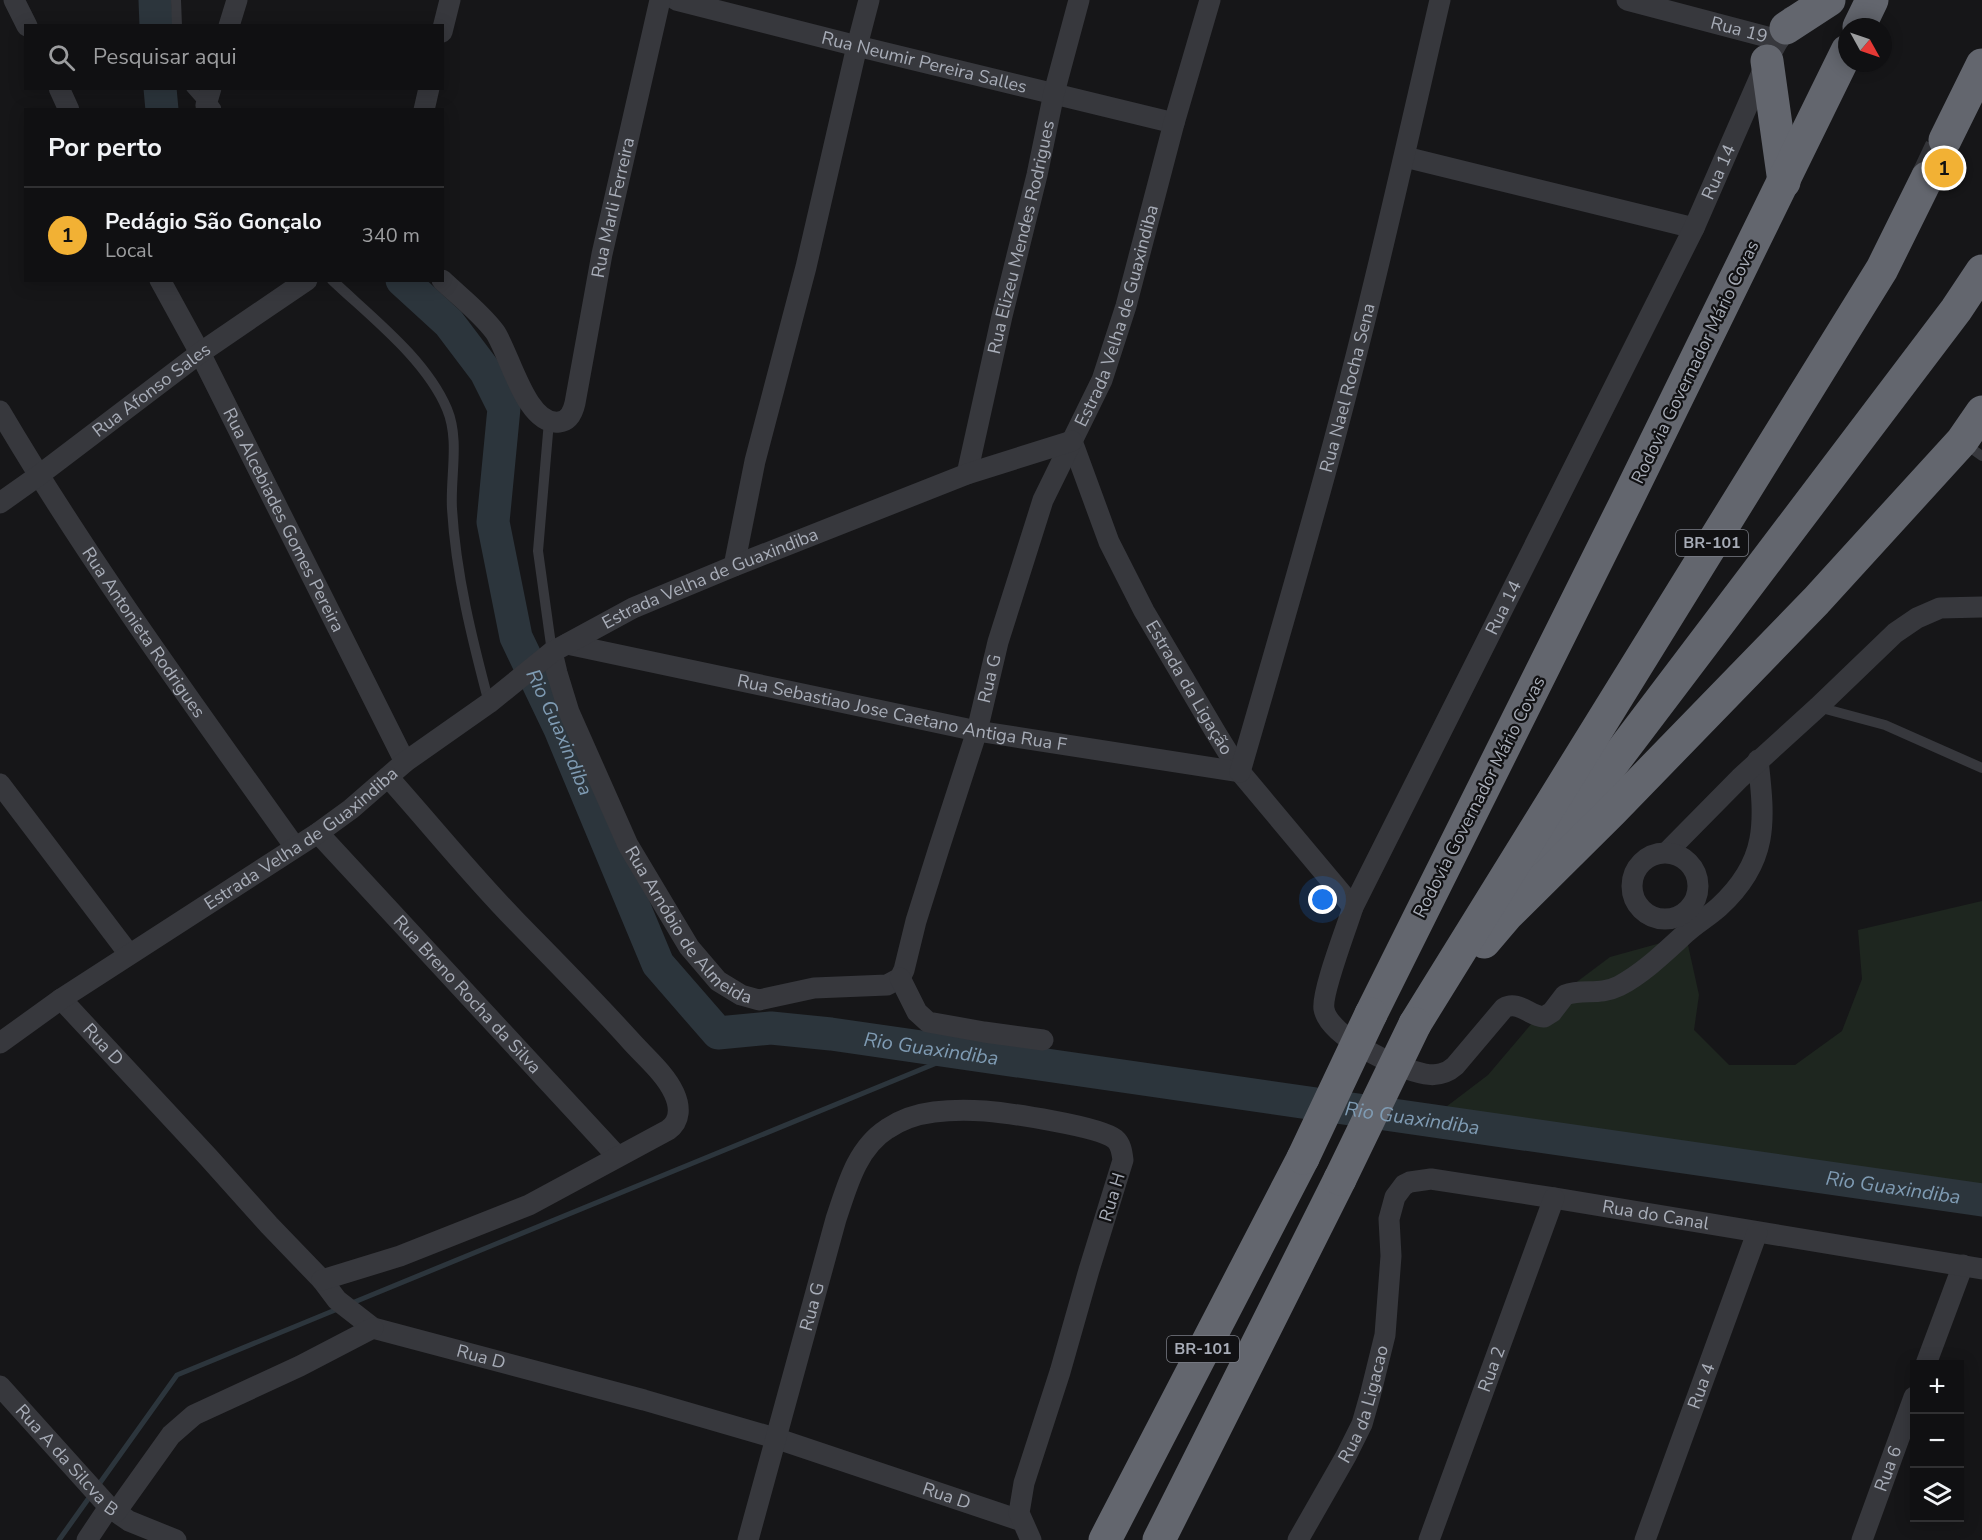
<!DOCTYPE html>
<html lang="pt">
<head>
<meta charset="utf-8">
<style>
  :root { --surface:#101012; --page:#1e1e20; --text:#f1f3f6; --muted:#9c9d9f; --line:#303032; --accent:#f2b134 }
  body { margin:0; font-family:"Nunito Sans",sans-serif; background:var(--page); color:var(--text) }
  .controls { position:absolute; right:18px; bottom:18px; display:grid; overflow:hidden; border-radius:0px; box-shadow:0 3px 15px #0003 }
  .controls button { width:54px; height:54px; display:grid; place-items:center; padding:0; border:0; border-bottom:2px solid var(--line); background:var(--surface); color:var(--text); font:30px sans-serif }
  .compass { position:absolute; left:1838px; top:18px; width:54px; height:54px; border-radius:50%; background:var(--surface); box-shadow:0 3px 15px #0003; rotate:130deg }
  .you { position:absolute; left:1323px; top:900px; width:21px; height:21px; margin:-15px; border:4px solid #fff; border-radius:50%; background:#1a73e8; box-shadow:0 0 0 9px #1a73e833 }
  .badge { display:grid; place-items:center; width:39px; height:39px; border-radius:50%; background:var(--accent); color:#111; font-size:20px; font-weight:700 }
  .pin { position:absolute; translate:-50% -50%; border:3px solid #fff; box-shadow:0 2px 6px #0006 }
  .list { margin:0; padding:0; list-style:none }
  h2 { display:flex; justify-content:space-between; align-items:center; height:78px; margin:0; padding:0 24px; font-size:26px }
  h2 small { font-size:20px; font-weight:400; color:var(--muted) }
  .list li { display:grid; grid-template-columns:39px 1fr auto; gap:18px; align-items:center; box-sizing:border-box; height:96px; padding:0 24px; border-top:2px solid var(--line) }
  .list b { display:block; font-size:22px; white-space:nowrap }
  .list p { margin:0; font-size:20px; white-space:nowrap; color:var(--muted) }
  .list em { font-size:20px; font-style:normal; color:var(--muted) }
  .icon { flex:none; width:33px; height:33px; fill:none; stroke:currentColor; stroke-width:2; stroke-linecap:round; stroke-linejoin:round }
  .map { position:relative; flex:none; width:1982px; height:1540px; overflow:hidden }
  .search { position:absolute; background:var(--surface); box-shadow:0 3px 15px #0003; left:24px; top:24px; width:420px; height:66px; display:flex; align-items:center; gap:15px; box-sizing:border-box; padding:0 21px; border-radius:0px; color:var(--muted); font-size:22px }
  .panel { position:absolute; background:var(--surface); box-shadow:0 3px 15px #0003; left:24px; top:108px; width:420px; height:174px; border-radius:0px }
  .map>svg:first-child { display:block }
</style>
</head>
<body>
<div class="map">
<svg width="1982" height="1540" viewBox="0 0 1982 1540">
  <rect width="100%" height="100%" fill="#161618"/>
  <path fill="#1e261f" d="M1982,901V1199L1480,1128L1438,1113L1488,1075L1550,1002L1610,957L1686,936L1699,995L1694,1030L1729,1065H1795L1842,1031L1862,979L1858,930Z"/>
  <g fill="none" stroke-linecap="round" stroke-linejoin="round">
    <g stroke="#2c353c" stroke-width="5">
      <path d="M352,1303L961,1053"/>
      <path d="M97,1487L177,1375L340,1308"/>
      <path d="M59,1540L91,1495"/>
    </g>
    <g stroke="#2c353c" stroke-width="33">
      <path d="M155,0L156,26"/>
      <path d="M160,88L162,110"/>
      <path id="s1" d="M402,280L449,323L486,372L504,408L493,522L516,637L560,729L658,964L718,1033L771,1028L831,1034L1982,1200"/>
    </g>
    <path stroke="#333438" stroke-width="33" stroke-dasharray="33 16" stroke-linecap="butt" d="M1927,178L1945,140"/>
    <g stroke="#37383d" stroke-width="10">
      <path d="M176,0L177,26"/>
      <path d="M191,88L206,105"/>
      <path d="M332,280C371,317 426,359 447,409C460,440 450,477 452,509C456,575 472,639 489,703"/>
      <path d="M549,421L538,551L552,652"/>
      <path d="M1965,444L1982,456"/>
      <path d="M1818,707L1885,725L1982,768"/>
    </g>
    <g stroke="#37383d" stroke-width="21">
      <path d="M14,0L27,26"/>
      <path id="s2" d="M676,0L857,46L1174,123"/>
      <path id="s3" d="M1627,0L1779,40"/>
      <path d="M229,26L237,0"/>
      <path d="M442,32L450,0"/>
      <path d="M59,88L69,110"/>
      <path d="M211,88L206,105L211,110"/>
      <path d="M424,110L429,88"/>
      <path d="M1405,157L1694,228"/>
      <path id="s4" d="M160,280L200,353L405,762"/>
      <path id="s5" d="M442,280C460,297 481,313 495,332C510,354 526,426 559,422C569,421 573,412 575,403L602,254L660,0"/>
      <path id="s6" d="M0,411C89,562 193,704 295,847"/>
      <path id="s7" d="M1072,441L1109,542L1144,611L1216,733L1240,772L1353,907"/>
      <path id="s8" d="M967,474L1002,316L1037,175L1054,93L1079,0"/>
      <path id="s9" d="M0,503L38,476L200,353L307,280"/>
      <path d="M734,566L755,461L806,267L857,46L869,0"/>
      <path id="s10" d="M567,644L977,731L1240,772"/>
      <path id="s11" d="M552,652L557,673L569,712L628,845L689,947L718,981L741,995L759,1000L814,988L887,985L900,978L904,970L916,921L939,848L977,731L998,642L1043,500L1102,380L1126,306L1174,123L1210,0"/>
      <path id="s12" d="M1758,760C1765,822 1769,861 1719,907C1709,916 1697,923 1687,932C1666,951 1644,973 1619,986C1599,996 1583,988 1565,995L1552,1012L1544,1017C1530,1016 1518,1000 1504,1008L1455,1066C1446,1074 1437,1076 1425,1074C1400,1070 1329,1037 1324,1009C1321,993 1347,927 1353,907L1694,228L1767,61L1791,17"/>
      <path id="s13" d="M1240,772C1272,662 1304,552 1334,441C1373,295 1406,147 1440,0"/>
      <path d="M0,784L129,954"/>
      <path id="s14" d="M318,833L617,1156"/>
      <path d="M1667,852L1740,778L1818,707L1895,633L1917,618L1940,608L1982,607"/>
      <circle cx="1665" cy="886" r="33"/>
      <path d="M900,978L917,1012L928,1022L984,1032L1043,1040"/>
      <path id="s15" d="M61,999L209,1158L269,1225L322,1280L337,1300L373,1328L644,1400L775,1438L1022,1521"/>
      <path id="s16" d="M0,1043L61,999L318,833L351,809L405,762L489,703L552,652L633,608L734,566L967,474L1072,441"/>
      <path d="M322,1280L400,1256L529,1205L668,1130C681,1121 680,1106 674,1093C665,1073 644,1056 630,1040C593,999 554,960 516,921C471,875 431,825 388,777"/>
      <path d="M1926,1364L1963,1265"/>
      <path id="s17" d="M0,1386L109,1507L129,1521L176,1540"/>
      <path d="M116,1512L171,1435L194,1415L300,1366L373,1328"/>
      <path d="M87,1540L109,1507"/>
      <path id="s18" d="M748,1540L836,1219C847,1187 856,1149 887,1129C900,1120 918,1114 934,1112C950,1110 969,1110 985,1111C1008,1113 1099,1126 1115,1139C1121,1144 1122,1152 1123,1160L1089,1270L1060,1372L1024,1483L1019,1513L1031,1540"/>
      <path id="s19" d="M1298,1540L1346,1456L1362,1424L1370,1396L1385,1335L1391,1256L1389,1219L1395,1197L1404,1185L1410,1182L1431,1179L1554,1198L1982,1269"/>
      <path id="s20" d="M1429,1540L1554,1198"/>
      <path id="s21" d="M1645,1540L1757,1233"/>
      <path id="s22" d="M1862,1540L1914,1397"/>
    </g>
    <g stroke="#63666e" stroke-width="33">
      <path d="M1859,27L1872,0"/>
      <path d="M1786,28L1829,0"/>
      <path d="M1767,61L1784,182"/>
      <path d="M1945,140L1982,65"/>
      <path d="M1538,862L1956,310L1982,271"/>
      <path d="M1484,942L1507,915L1612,811L1816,601L1962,441L1982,412"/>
      <path d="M1371,1014L1624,506L1847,51"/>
      <path d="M1415,1024L1882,269L1927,178"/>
      <path d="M1105,1540L1303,1158"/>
      <path d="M1159,1540L1340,1179"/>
    </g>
    <g stroke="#63666e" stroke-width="33">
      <path d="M1303,1158L1371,1014"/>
      <path d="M1340,1179L1415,1024"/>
    </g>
  </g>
  <g text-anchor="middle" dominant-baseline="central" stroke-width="4.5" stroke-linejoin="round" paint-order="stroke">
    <g fill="#111113" stroke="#7b7e86" stroke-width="1.5">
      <rect x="1676" y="530" width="72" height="26" rx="4.5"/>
      <rect x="1167" y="1336" width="72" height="26" rx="4.5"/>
    </g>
    <g font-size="16" font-weight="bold" fill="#a8adb8">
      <text x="1712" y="543">BR-101</text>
      <text x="1203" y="1349">BR-101</text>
    </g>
    <g font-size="18" fill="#a8adb8" stroke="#111113">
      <text stroke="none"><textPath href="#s3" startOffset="116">Rua 19</textPath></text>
      <text stroke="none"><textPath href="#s2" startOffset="256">Rua Neumir Pereira Salles</textPath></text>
      <text stroke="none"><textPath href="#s12" startOffset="1576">Rua 14</textPath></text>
      <text stroke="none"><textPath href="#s5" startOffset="416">Rua Marli Ferreira</textPath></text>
      <text stroke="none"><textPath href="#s8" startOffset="243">Rua Elizeu Mendes Rodrigues</textPath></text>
      <text stroke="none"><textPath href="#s11" startOffset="1260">Estrada Velha de Guaxindiba</textPath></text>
      <text transform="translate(1695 362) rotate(-64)">Rodovia Governador Mário Covas</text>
      <text stroke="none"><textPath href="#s13" startOffset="399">Rua Nael Rocha Sena</textPath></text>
      <text stroke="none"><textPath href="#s9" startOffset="189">Rua Afonso Sales</textPath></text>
      <text stroke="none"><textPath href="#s4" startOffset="270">Rua Alcebiades Gomes Pereira</textPath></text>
      <text stroke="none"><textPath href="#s16" startOffset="852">Estrada Velha de Guaxindiba</textPath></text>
      <text stroke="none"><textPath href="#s12" startOffset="1090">Rua 14</textPath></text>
      <text stroke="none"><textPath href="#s6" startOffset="264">Rua Antonieta Rodrigues</textPath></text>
      <text stroke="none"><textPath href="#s11" startOffset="874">Rua G</textPath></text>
      <text stroke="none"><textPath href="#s7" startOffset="274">Estrada da Ligação</textPath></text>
      <text stroke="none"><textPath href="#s10" startOffset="342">Rua Sebastiao Jose Caetano Antiga Rua F</textPath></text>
      <text transform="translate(1479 797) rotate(-63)">Rodovia Governador Mário Covas</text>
      <text stroke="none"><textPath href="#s16" startOffset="364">Estrada Velha de Guaxindiba</textPath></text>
      <text stroke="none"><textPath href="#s11" startOffset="310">Rua Arnóbio de Almeida</textPath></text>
      <text stroke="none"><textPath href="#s14" startOffset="220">Rua Breno Rocha da Silva</textPath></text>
      <text stroke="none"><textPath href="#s15" startOffset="62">Rua D</textPath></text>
      <text transform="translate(1112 1197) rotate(-73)">Rua H</text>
      <text stroke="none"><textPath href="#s19" startOffset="634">Rua do Canal</textPath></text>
      <text stroke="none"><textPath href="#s18" startOffset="242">Rua G</textPath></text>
      <text stroke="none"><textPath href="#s15" startOffset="566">Rua D</textPath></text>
      <text stroke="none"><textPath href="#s20" startOffset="182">Rua 2</textPath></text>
      <text stroke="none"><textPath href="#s21" startOffset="164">Rua 4</textPath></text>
      <text stroke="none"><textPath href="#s19" startOffset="152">Rua da Ligacao</textPath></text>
      <text stroke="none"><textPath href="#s17" startOffset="100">Rua A da Silcva B</textPath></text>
      <text stroke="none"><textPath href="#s22" startOffset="76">Rua 6</textPath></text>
      <text stroke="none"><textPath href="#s15" startOffset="1052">Rua D</textPath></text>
    </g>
    <g font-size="20" font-style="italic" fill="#7f9bb3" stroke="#111113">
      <text stroke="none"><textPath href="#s1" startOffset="502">Rio Guaxindiba</textPath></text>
      <text stroke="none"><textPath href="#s1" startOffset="1060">Rio Guaxindiba</textPath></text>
      <text stroke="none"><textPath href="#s1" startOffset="1546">Rio Guaxindiba</textPath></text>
      <text stroke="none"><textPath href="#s1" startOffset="2032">Rio Guaxindiba</textPath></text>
    </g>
  </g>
</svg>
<div class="controls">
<button>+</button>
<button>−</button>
<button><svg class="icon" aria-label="layers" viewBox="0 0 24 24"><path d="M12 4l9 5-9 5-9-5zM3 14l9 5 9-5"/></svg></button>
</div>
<svg class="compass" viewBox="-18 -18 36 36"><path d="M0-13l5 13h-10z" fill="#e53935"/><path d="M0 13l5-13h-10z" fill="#9c9d9f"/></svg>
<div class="you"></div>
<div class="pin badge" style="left:1944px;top:168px">1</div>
<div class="search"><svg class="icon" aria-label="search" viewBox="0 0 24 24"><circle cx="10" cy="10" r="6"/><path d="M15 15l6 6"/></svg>Pesquisar aqui</div>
<section class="panel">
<h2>Por perto<small></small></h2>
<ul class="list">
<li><span class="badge">1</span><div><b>Pedágio São Gonçalo</b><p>Local</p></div><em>340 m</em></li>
</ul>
</section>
</div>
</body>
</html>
